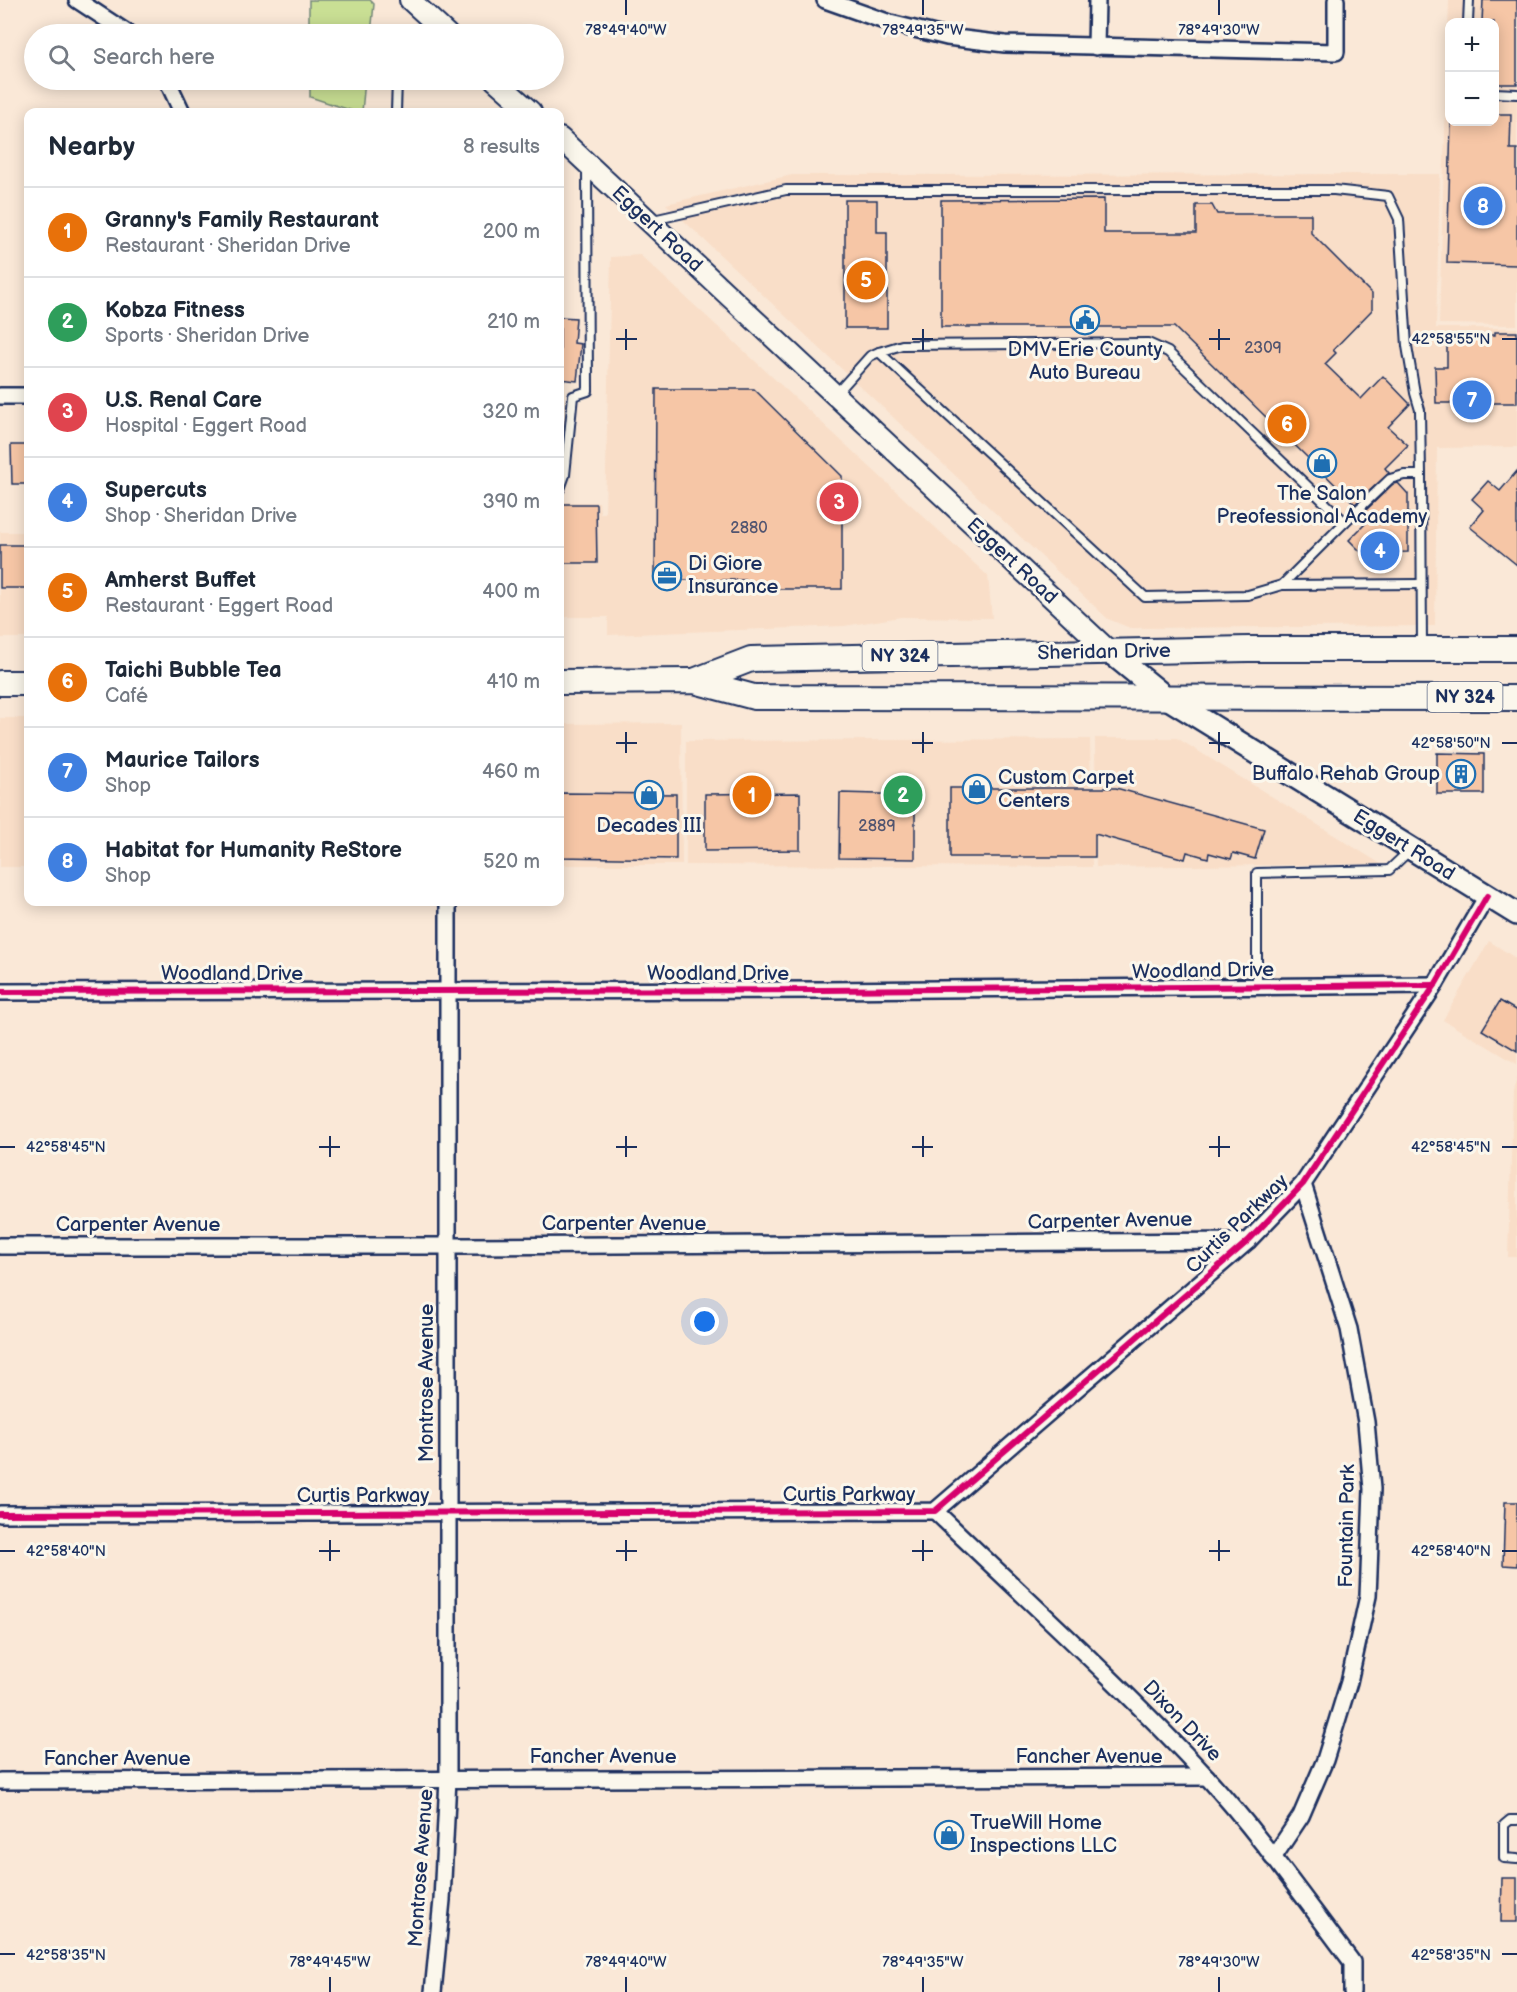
<!DOCTYPE html>
<html lang="en">
<head>
<meta charset="utf-8">
<style>
  :root { --surface:#fff; --page:#f6f6f7; --text:#1f2937; --muted:#747a83; --line:#e0e1e3; --accent:#1f6fb2 }
  body { margin:0; font-family:"Balsamiq Sans",sans-serif; background:var(--page); color:var(--text) }
  .controls { position:absolute; right:18px; top:18px; display:grid; overflow:hidden; border-radius:12px; box-shadow:0 3px 15px #0003 }
  .controls button { width:54px; height:54px; display:grid; place-items:center; padding:0; border:0; border-bottom:2px solid var(--line); background:var(--surface); color:var(--text); font:30px sans-serif }
  .you { position:absolute; left:705px; top:1322px; width:21px; height:21px; margin:-15px; border:4px solid #fff; border-radius:50%; background:#1a73e8; box-shadow:0 0 0 9px #1a73e833 }
  .badge { display:grid; place-items:center; width:39px; height:39px; border-radius:50%; background:var(--accent); color:#fff; font-size:20px; font-weight:700 }
  .pin { position:absolute; translate:-50% -50%; border:3px solid #fff; box-shadow:0 2px 6px #0006 }
  .list { margin:0; padding:0; list-style:none }
  h2 { display:flex; justify-content:space-between; align-items:center; height:78px; margin:0; padding:0 24px; font-size:26px }
  h2 small { font-size:20px; font-weight:400; color:var(--muted) }
  .list li { display:grid; grid-template-columns:39px 1fr auto; gap:18px; align-items:center; box-sizing:border-box; height:90px; padding:0 24px; border-top:2px solid var(--line) }
  .list b { display:block; font-size:22px; white-space:nowrap }
  .list p { margin:0; font-size:20px; white-space:nowrap; color:var(--muted) }
  .list em { font-size:20px; font-style:normal; color:var(--muted) }
  .icon { flex:none; width:33px; height:33px; fill:none; stroke:currentColor; stroke-width:2; stroke-linecap:round; stroke-linejoin:round }
  .map { position:relative; flex:none; width:1517px; height:1992px; overflow:hidden }
  .search { position:absolute; background:var(--surface); box-shadow:0 3px 15px #0003; left:24px; top:24px; width:540px; height:66px; display:flex; align-items:center; gap:15px; box-sizing:border-box; padding:0 21px; border-radius:33px; color:var(--muted); font-size:22px }
  .panel { position:absolute; background:var(--surface); box-shadow:0 3px 15px #0003; left:24px; top:108px; width:540px; height:798px; border-radius:12px }
  .map>svg:first-child { display:block }
</style>
</head>
<body>
<div class="map">
<svg width="1517" height="1992" viewBox="0 0 1517 1992">
  <rect width="100%" height="100%" fill="#fae8d7"/>
  <filter id="ink" filterUnits="userSpaceOnUse"><feTurbulence type="fractalNoise" baseFrequency=".0167" numOctaves="2"/><feDisplacementMap in="SourceGraphic" scale="12" xChannelSelector="R" yChannelSelector="G"/><feConvolveMatrix kernelMatrix="1 2 1 2 8 2 1 2 1" color-interpolation-filters="sRGB"/></filter>
  <g filter="url(#ink)">
    <g fill="#f9dec8" fill-rule="evenodd">
      <path d="M1449,0H1517V325L1439,324ZM1450,22H1494V122H1450Z"/>
      <path d="M1440,174L1436,328H1517V447L1437,448L1435,626L1130,628L1108,619L666,204L792,175Z"/>
      <path d="M640,255L988,576L992,618L901,617L844,626L608,635V617H560V502H599L600,513H605L611,257Z"/>
      <rect x="0" y="532" width="28" height="106"/>
      <rect x="0" y="718" width="28" height="149"/>
      <path d="M681,723L682,865H560V724Z"/>
      <path d="M1095,738H1177L1381,864L1096,867Z"/>
      <path d="M1090,739L1092,867L686,865V741Z"/>
      <path d="M1489,941L1517,959V1064L1443,1020Z"/>
      <path d="M1517,1078V1257H1508L1513,1093Z"/>
    </g>
    <g fill="#c9df94" stroke="#728779" stroke-width="1.5">
      <path d="M309,0H370L374,4L371,34H309Z"/>
      <path d="M310,80H365L362,112H356L310,97Z"/>
    </g>
    <g fill="#f6c6a6" stroke="#1b2f5e" stroke-width="1.5">
      <path d="M1483,0H1517V84H1494V22H1482Z"/>
      <path d="M1494,114H1511L1510,149H1517V265L1447,263L1451,122H1494Z"/>
      <path d="M1104,199V233H1196V205H1212L1217,214H1311V233L1372,294V310L1333,350L1336,353L1325,364L1361,399L1383,376L1410,404L1388,427L1408,445L1385,468L1389,473L1355,504L1174,327H941V200Z"/>
      <path d="M845,200H877V232H887V328H845Z"/>
      <path d="M560,317L576,318L574,343L581,344L577,381L560,379Z"/>
      <path d="M1495,332H1517V403H1436L1435,367H1447V335H1495Z"/>
      <path d="M656,389H754L842,476V589H747V580H655Z"/>
      <path d="M11,445H28V484H12Z"/>
      <path d="M1517,471V565L1470,527L1484,510L1472,499L1488,481L1500,491Z"/>
      <path d="M1398,483L1408,494V552L1362,553L1349,540L1370,519L1363,513L1393,484Z"/>
      <path d="M560,504H596L597,563H560Z"/>
      <rect x="0" y="545" width="28" height="43"/>
      <path d="M1437,753L1484,754V794H1437Z"/>
      <path d="M950,788H1116L1264,829L1255,859L1233,853L1231,859L1209,853L1208,858L1187,852L1185,859L1095,834V857H950Z"/>
      <path d="M560,793L676,794V859L560,857Z"/>
      <path d="M800,793V850L705,851V794Z"/>
      <path d="M840,793L915,795V859L839,858Z"/>
      <path d="M1500,1001L1517,1011V1051L1482,1030Z"/>
      <path d="M1505,1502H1517V1566L1503,1565Z"/>
      <path d="M1502,1878H1517V1922H1501Z"/>
    </g>
    <g fill="none" stroke-linecap="round" stroke-linejoin="round">
      <g stroke="#1b2f5e" stroke-width="12">
        <g id="service">
          <path d="M1468,22L1469,0"/>
          <path d="M1494,93L1517,94"/>
          <path d="M396,112L397,80"/>
          <path d="M653,220L786,190H1334L1388,196L1399,219L1407,346L1415,393L1420,410L1421,475"/>
          <path d="M879,352L1145,597L1248,595L1282,585L1421,584"/>
          <path d="M836,394L870,356L879,352L902,345L1148,343L1168,352L1345,522L1390,479L1404,475H1421L1422,647"/>
          <path d="M560,489L565,475L573,396L588,391L587,168"/>
          <path d="M1282,585L1345,522"/>
          <path d="M1257,987V873L1389,870L1410,850"/>
          <path d="M1517,1820H1510L1504,1825V1858L1517,1859"/>
        </g>
      </g>
      <g stroke="#1b2f5e" stroke-width="20">
        <g id="minor">
          <path d="M77,0L129,34"/>
          <path d="M825,0L890,23L947,37L1005,44L1336,52V0"/>
          <path d="M1096,47L1097,0"/>
          <path d="M167,80L182,112"/>
          <path d="M0,396H28"/>
          <path d="M0,992L823,990L1435,985"/>
          <path d="M0,1246H463L1248,1241"/>
          <path d="M935,1511C1026,1599 1120,1683 1206,1776C1259,1834 1305,1900 1352,1962V1992"/>
          <path d="M0,1514L935,1511L1248,1241L1303,1184L1435,985L1487,896"/>
          <path d="M0,1781L1207,1777"/>
          <path d="M1273,1858L1301,1816L1325,1760L1349,1682L1368,1596L1369,1572L1372,1489L1366,1422L1349,1329L1303,1184"/>
          <path d="M433,1992L442,1900L448,1779V902"/>
        </g>
      </g>
      <g stroke="#1b2f5e" stroke-width="24">
        <g id="tertiary">
          <path d="M410,0L447,34"/>
          <path d="M495,80L531,112"/>
          <path d="M560,138L1110,652"/>
        </g>
      </g>
      <g stroke="#1b2f5e" stroke-width="26">
        <path id="secondary" d="M1110,652L1164,696L1517,914"/>
      </g>
      <g stroke="#1b2f5e" stroke-width="28">
        <g id="primary">
          <path d="M694,681L751,659L1248,649H1517"/>
          <path d="M560,682L694,681L754,697L1517,698"/>
          <path d="M0,683H28"/>
        </g>
      </g>
      <use href="#service" stroke="#fbf7ec" stroke-width="8"/>
      <use href="#minor" stroke="#fbf7ec" stroke-width="15"/>
      <use href="#tertiary" stroke="#fbf7ec" stroke-width="20"/>
      <use href="#secondary" stroke="#fbf7ec" stroke-width="21"/>
      <use href="#primary" stroke="#fbf7ec" stroke-width="24"/>
      <g stroke="#fbf7ec" stroke-width="10">
        <g id="cycleway">
          <path d="M0,992L823,990L1435,985"/>
          <path d="M0,1514L935,1511L1248,1241L1303,1184L1435,985L1487,896"/>
        </g>
      </g>
      <use href="#cycleway" stroke="#d6006c" stroke-width="6"/>
    </g>
  </g>
  <path fill="none" stroke="#1b2f5e" stroke-width="2" d="M626,0V15M923,0V15M1219,0V15M626,329V350M923,329V350M1219,329V350M616,339H637M912,339H933M1209,339H1230M1502,339H1517M626,732V753M923,732V753M1219,732V753M616,743H637M912,743H933M1209,743H1230M1502,743H1517M330,1136V1157M626,1136V1157M923,1136V1157M1219,1136V1157M0,1147H15M319,1147H340M616,1147H637M912,1147H933M1209,1147H1230M1502,1147H1517M330,1540V1561M626,1540V1561M923,1540V1561M1219,1540V1561M0,1551H15M319,1551H340M616,1551H637M912,1551H933M1209,1551H1230M1502,1551H1517M0,1954H15M1502,1954H1517M330,1977V1992M626,1977V1992M923,1977V1992M1219,1977V1992"/>
  <defs>
    <g id="civic-ring" transform="scale(1.5)"><circle r="9.5" fill="#fbf7ec" stroke="#1f6fb2" stroke-width="1.5"/><path d="M-.6-6.5H3V-4.5H.6V-3L4-1V1h2V6H-6V1h2V-1L-.6-3ZM-1.2 2.5V6h2.4V2.5Z" fill="#1f6fb2"/></g>
    <g id="shop-ring" transform="scale(1.5)"><circle r="9.5" fill="#fbf7ec" stroke="#1f6fb2" stroke-width="1.5"/><path d="M-5-2.5h2.3a2.7 3.5 0 0 1 5.4 0H5L5.5 6h-11ZM-1.5-2.5h3a1.5 2.3 0 0 0-3 0Z" fill="#1f6fb2"/></g>
    <g id="office-ring" transform="scale(1.5)"><circle r="9.5" fill="#fbf7ec" stroke="#1f6fb2" stroke-width="1.5"/><path d="M-6-3h4V-5.5h4V-3h4V5H-6ZM-1-4.5V-3h2v-1.5ZM-6 0V1H6V0Z" fill="#1f6fb2"/></g>
    <g id="building-ring" transform="scale(1.5)"><circle r="9.5" fill="#fbf7ec" stroke="#1f6fb2" stroke-width="1.5"/><path d="M-4-6H4V6H1V3H-1V6H-4ZM-2.5-4.3h1.7v1.8h-1.7ZM.8-4.3h1.7v1.8H.8ZM-2.5-1h1.7V.8h-1.7ZM.8-1h1.7V.8H.8Z" fill="#1f6fb2"/></g>
  </defs>
  <g fill-rule="evenodd">
    <use href="#civic-ring" x="1085" y="320"/>
    <use href="#shop-ring" x="1322" y="463"/>
    <use href="#office-ring" x="667" y="576"/>
    <use href="#building-ring" x="1461" y="774"/>
    <use href="#shop-ring" x="977" y="789"/>
    <use href="#shop-ring" x="649" y="795"/>
    <use href="#shop-ring" x="949" y="1835"/>
  </g>
  <g text-anchor="middle" dominant-baseline="central" stroke-width="6" stroke-linejoin="round" paint-order="stroke">
    <g font-size="16" fill="#525570">
      <text x="1263" y="348">2309</text>
      <text x="749" y="528">2880</text>
      <text x="877" y="826">2889</text>
    </g>
    <g fill="#fbf7ec" stroke="#5e6b89" stroke-width="1.5">
      <rect x="862.5" y="641" width="75" height="30" rx="4.5"/>
      <rect x="1427.5" y="682" width="75" height="30" rx="4.5"/>
    </g>
    <g font-size="18" font-weight="bold" fill="#1b2f5e">
      <text x="900" y="656">NY 324</text>
      <text x="1465" y="697">NY 324</text>
    </g>
    <g font-size="20" fill="#1b2f5e" stroke="#fbf7ec">
      <text transform="translate(657 229) rotate(43)">Eggert Road</text>
      <text transform="translate(1012 561) rotate(43)">Eggert Road</text>
      <text transform="translate(1104 652) rotate(-1)">Sheridan Drive</text>
      <text transform="translate(1404 845) rotate(32)">Eggert Road</text>
      <text transform="translate(1203 971) rotate(-1)">Woodland Drive</text>
      <text x="232" y="974">Woodland Drive</text>
      <text x="718" y="974">Woodland Drive</text>
      <text transform="translate(1110 1221) rotate(-1)">Carpenter Avenue</text>
      <text x="624" y="1224">Carpenter Avenue</text>
      <text transform="translate(1237 1224) rotate(-44)">Curtis Parkway</text>
      <text x="138" y="1225">Carpenter Avenue</text>
      <text transform="translate(427 1383) rotate(-90)">Montrose Avenue</text>
      <text x="849" y="1495">Curtis Parkway</text>
      <text x="363" y="1496">Curtis Parkway</text>
      <text transform="translate(1347 1526) rotate(-89)">Fountain Park</text>
      <text transform="translate(1182 1721) rotate(46)">Dixon Drive</text>
      <text x="603" y="1757">Fancher Avenue</text>
      <text x="1089" y="1757">Fancher Avenue</text>
      <text x="117" y="1759">Fancher Avenue</text>
      <text transform="translate(421 1868) rotate(-86)">Montrose Avenue</text>
    </g>
    <g font-size="20" fill="#1b2f5e" stroke="#fbf7ec">
      <text x="1085" y="350">DMV Erie County<tspan x="1085" dy="23">Auto Bureau</tspan></text>
      <text x="1322" y="494">The Salon<tspan x="1322" dy="23">Preofessional Academy</tspan></text>
      <text x="688" y="564" text-anchor="start">Di Giore<tspan x="688" dy="23">Insurance</tspan></text>
      <text x="1440" y="774" text-anchor="end">Buffalo Rehab Group</text>
      <text x="998" y="778" text-anchor="start">Custom Carpet<tspan x="998" dy="23">Centers</tspan></text>
      <text x="649" y="826">Decades III</text>
      <text x="970" y="1823" text-anchor="start">TrueWill Home<tspan x="970" dy="23">Inspections LLC</tspan></text>
    </g>
  </g>
  <g font-size="15" text-anchor="middle" fill="#1b2f5e" stroke="#fbf7ec" stroke-width="6" stroke-linejoin="round" paint-order="stroke">
    <text x="626" y="35">78°49'40"W</text>
    <text x="923" y="35">78°49'35"W</text>
    <text x="1219" y="35">78°49'30"W</text>
    <text x="1451" y="344">42°58'55"N</text>
    <text x="1451" y="748">42°58'50"N</text>
    <text x="66" y="1152">42°58'45"N</text>
    <text x="1451" y="1152">42°58'45"N</text>
    <text x="66" y="1556">42°58'40"N</text>
    <text x="1451" y="1556">42°58'40"N</text>
    <text x="66" y="1960">42°58'35"N</text>
    <text x="1451" y="1960">42°58'35"N</text>
    <text x="330" y="1967">78°49'45"W</text>
    <text x="626" y="1967">78°49'40"W</text>
    <text x="923" y="1967">78°49'35"W</text>
    <text x="1219" y="1967">78°49'30"W</text>
  </g>
</svg>
<div class="controls">
<button>+</button>
<button>−</button>
</div>
<div class="you"></div>
<div class="pin badge" style="left:752px;top:795px;background:#e8710a">1</div>
<div class="pin badge" style="left:903px;top:795px;background:#2e9e5b">2</div>
<div class="pin badge" style="left:839px;top:502px;background:#e0444e">3</div>
<div class="pin badge" style="left:1380px;top:551px;background:#3f7fe0">4</div>
<div class="pin badge" style="left:866px;top:280px;background:#e8710a">5</div>
<div class="pin badge" style="left:1287px;top:424px;background:#e8710a">6</div>
<div class="pin badge" style="left:1472px;top:400px;background:#3f7fe0">7</div>
<div class="pin badge" style="left:1483px;top:206px;background:#3f7fe0">8</div>
<div class="search"><svg class="icon" aria-label="search" viewBox="0 0 24 24"><circle cx="10" cy="10" r="6"/><path d="M15 15l6 6"/></svg>Search here</div>
<section class="panel">
<h2>Nearby<small>8 results</small></h2>
<ul class="list">
<li><span class="badge" style="background:#e8710a">1</span><div><b>Granny's Family Restaurant</b><p>Restaurant · Sheridan Drive</p></div><em>200 m</em></li>
<li><span class="badge" style="background:#2e9e5b">2</span><div><b>Kobza Fitness</b><p>Sports · Sheridan Drive</p></div><em>210 m</em></li>
<li><span class="badge" style="background:#e0444e">3</span><div><b>U.S. Renal Care</b><p>Hospital · Eggert Road</p></div><em>320 m</em></li>
<li><span class="badge" style="background:#3f7fe0">4</span><div><b>Supercuts</b><p>Shop · Sheridan Drive</p></div><em>390 m</em></li>
<li><span class="badge" style="background:#e8710a">5</span><div><b>Amherst Buffet</b><p>Restaurant · Eggert Road</p></div><em>400 m</em></li>
<li><span class="badge" style="background:#e8710a">6</span><div><b>Taichi Bubble Tea</b><p>Café</p></div><em>410 m</em></li>
<li><span class="badge" style="background:#3f7fe0">7</span><div><b>Maurice Tailors</b><p>Shop</p></div><em>460 m</em></li>
<li><span class="badge" style="background:#3f7fe0">8</span><div><b>Habitat for Humanity ReStore</b><p>Shop</p></div><em>520 m</em></li>
</ul>
</section>
</div>
</body>
</html>
